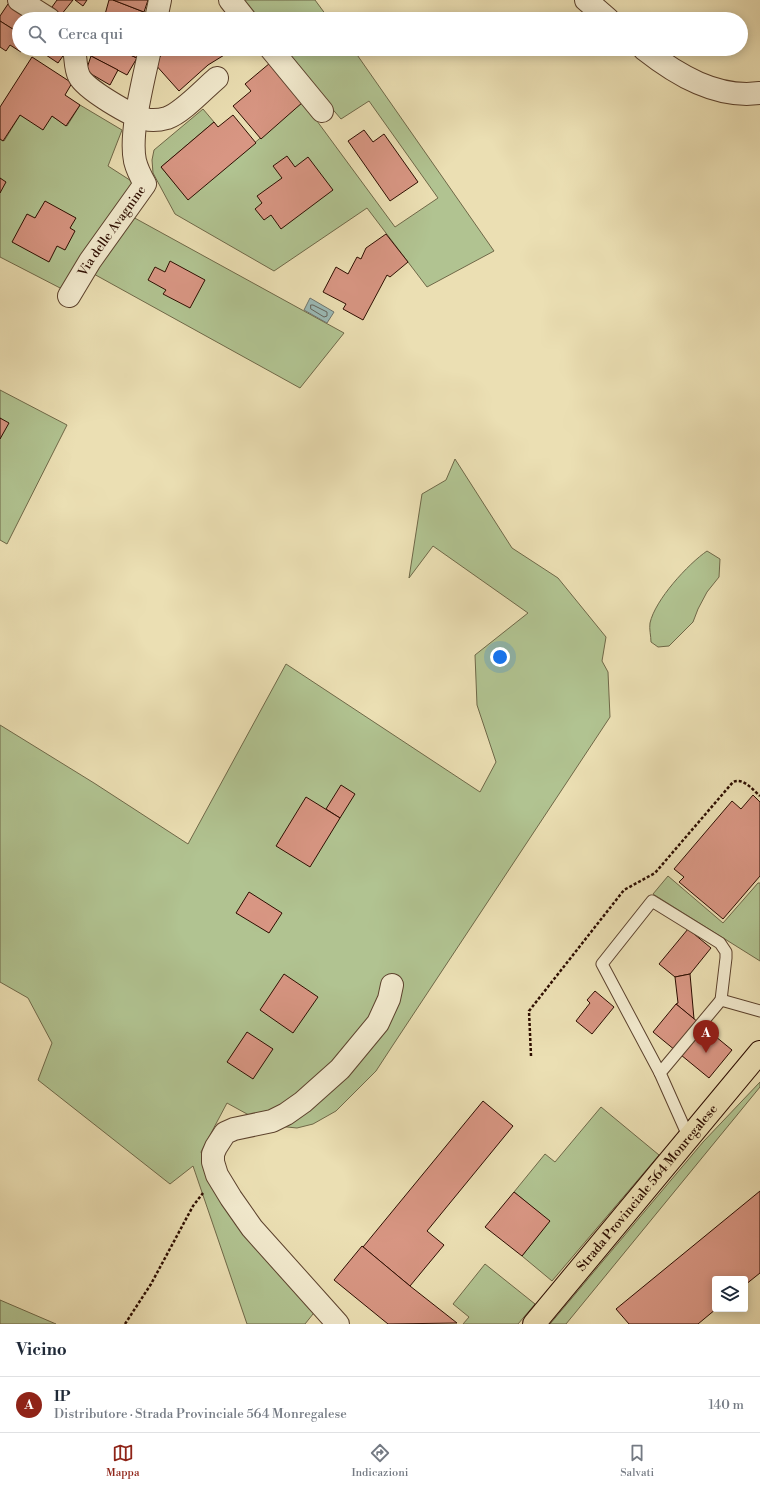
<!DOCTYPE html>
<html lang="it">
<head>
<meta charset="utf-8">
<style>
  :root { --surface:#fff; --page:#f6f6f7; --text:#1f2937; --muted:#747a83; --line:#e0e1e3; --accent:#8f2418 }
  body { margin:0; font-family:"Libre Bodoni",serif; background:var(--page); color:var(--text) }
  .controls { position:absolute; right:12px; bottom:12px; display:grid; overflow:hidden; border-radius:4px; box-shadow:0 2px 10px #0003 }
  .controls button { width:36px; height:36px; display:grid; place-items:center; padding:0; border:0; border-bottom:1px solid var(--line); background:var(--surface); color:var(--text); font:20px sans-serif }
  .you { position:absolute; left:500px; top:657px; width:14px; height:14px; margin:-10px; border:3px solid #fff; border-radius:50%; background:#1a73e8; box-shadow:0 0 0 6px #1a73e833 }
  .badge { display:grid; place-items:center; width:26px; height:26px; border-radius:50%; background:var(--accent); color:#fff; font-size:13px; font-weight:700 }
  .pin { position:absolute; translate:-50% -33px; filter:drop-shadow(0 1px 2px #0008) }
  .pin::after { content:''; position:absolute; top:21px; width:14px; height:12px; background:inherit; clip-path:polygon(0 0,100% 0,50% 100%) }
  .list { margin:0; padding:0; list-style:none }
  h2 { display:flex; justify-content:space-between; align-items:center; height:52px; margin:0; padding:0 16px; font-size:17px }
  h2 small { font-size:13px; font-weight:400; color:var(--muted) }
  .list li { display:grid; grid-template-columns:26px 1fr auto; gap:12px; align-items:center; box-sizing:border-box; height:56px; padding:0 16px; border-top:1px solid var(--line) }
  .list b { display:block; font-size:15px; white-space:nowrap }
  .list p { margin:0; font-size:13px; white-space:nowrap; color:var(--muted) }
  .list em { font-size:13px; font-style:normal; color:var(--muted) }
  .icon { flex:none; width:22px; height:22px; fill:none; stroke:currentColor; stroke-width:2; stroke-linecap:round; stroke-linejoin:round }
  .map { position:relative; flex:none; width:760px; height:1324px; overflow:hidden }
  .search { position:absolute; background:var(--surface); box-shadow:0 2px 10px #0003; left:12px; right:12px; top:12px; height:44px; display:flex; align-items:center; gap:10px; box-sizing:border-box; padding:0 14px; border-radius:22px; color:var(--muted); font-size:15px }
  .sheet { height:108px; background:var(--surface) }
  nav { display:flex; justify-content:space-around; align-items:center; box-sizing:border-box; height:56px; border-top:1px solid var(--line); background:var(--surface); font-size:11px; color:var(--muted) }
  nav a { display:grid; justify-items:center; gap:2px }
  nav .on { color:var(--accent) }
  .map>svg:first-child { display:block }
</style>
</head>
<body>
<div class="map">
<svg width="760" height="1324" viewBox="0 0 760 1324">
  <rect width="100%" height="100%" fill="#ebdfb3"/>
  <filter id="stains"><feTurbulence type="fractalNoise" baseFrequency=".005" numOctaves="4"/><feColorMatrix values="0 0 0 0 .2 0 0 0 0 .09 0 0 0 0 .02 0 0 0 .5 -.17"/></filter>
  <radialGradient id="worn" r=".72"><stop offset=".6" stop-color="#630" stop-opacity="0"/><stop offset="1" stop-color="#630" stop-opacity=".3"/></radialGradient>
  <g fill="#b1c391" stroke="#6f6848">
    <path d="M239,0H315L329,19H256Z"/>
    <path d="M281,49H353L494,251L427,287L367,208L274,271L175,214L153,173L152,160L154,150L203,109L214,122L161,167L188,199L303,102L395,227L438,198L369,101L341,119Z"/>
    <path d="M80,105L122,130L108,166L136,184L64,290L0,257V139L4,141L20,115L52,116L67,126Z"/>
    <path d="M131,216L344,333L300,388L92,273Z"/>
    <path d="M0,390L67,425L7,544L0,540Z"/>
    <path d="M455,459L512,548L558,578L606,637L602,661L608,672L610,717L391,1048L376,1071L336,1111L313,1124L297,1128L267,1125L227,1103L201,1152L212,1181L317,1309L305,1324H247L193,1166L170,1184L38,1080L52,1043L28,998L0,982V725L94,783L188,844L286,664L480,792L496,762L477,705L475,655L528,613L433,546L409,578L422,494L446,480Z"/>
    <path d="M707,551L720,559L719,577L707,592L698,609L693,622L669,646L658,647L651,642C651,636 649,629 650,623C655,600 688,564 707,551Z"/>
    <path d="M668,876L723,923L758,883H760V961L653,894Z"/>
    <path d="M760,1082V1087L566,1324H550L703,1142Z"/>
    <path d="M601,1107L659,1155L552,1281L522,1256L549,1221L514,1192L545,1154L555,1162Z"/>
    <path d="M485,1264L535,1304L518,1324H463L469,1317L453,1304Z"/>
    <path d="M0,1300L56,1324H0Z"/>
  </g>
  <path fill="#9bbab6" stroke="#6f756d" d="M310,298L334,312L327,323L304,310Z"/>
  <g fill="none" stroke-linecap="round" stroke-linejoin="round">
    <path stroke="#64645b" stroke-width="1" d="M311,305H313L327,312V316L324,317L311,309Z"/>
  </g>
  <g fill="#d89683" stroke="#2d0d00">
    <path d="M57,0H73L61,15L52,7Z"/>
    <path d="M75,0H87L83,6Z"/>
    <path d="M109,0H113L144,12L142,19L104,18Z"/>
    <path d="M113,0H148L144,12Z"/>
    <path d="M8,4L31,19H19V33L0,21V16Z"/>
    <path d="M206,13L211,19H200Z"/>
    <path d="M0,21L19,33V49H23L21,52L10,45L6,51L0,47Z"/>
    <path d="M37,49H59L65,53L58,63Z"/>
    <path d="M94,49H116L137,58L127,75L91,56Z"/>
    <path d="M123,49H141L137,58L122,51Z"/>
    <path d="M168,49H234L208,65L179,91L154,63Z"/>
    <path d="M91,56L118,70L110,85L86,71Z"/>
    <path d="M32,57L72,83L65,95L80,105L66,126L52,116L43,130L20,115L3,141L0,139V107Z"/>
    <path d="M270,63L303,102L261,139L233,106L251,91L245,84Z"/>
    <path d="M233,115L256,143L188,200L161,167L214,122L218,127Z"/>
    <path d="M364,130L373,142L384,134L418,182L390,201L348,141Z"/>
    <path d="M287,156L295,167L308,157L333,190L281,229L271,215L264,220L255,209L262,203L257,196L282,178L273,166Z"/>
    <path d="M0,178L6,182L0,193Z"/>
    <path d="M45,201L76,218L70,228L75,231L65,250L57,246L49,262L12,242L27,214L35,218Z"/>
    <path d="M386,234L408,262L390,277L387,275L363,320L343,309L346,304L323,292L336,267L348,274L357,257L361,259L366,248Z"/>
    <path d="M170,261L205,280L190,308L163,294L166,290L148,280L155,267L165,272Z"/>
    <path d="M0,418L9,423L0,439Z"/>
    <path d="M341,785L355,794L340,818L326,809Z"/>
    <path d="M753,795L760,802V876L723,919L679,882L684,877L674,869L732,801L741,809Z"/>
    <path d="M306,797L340,818L310,867L276,846Z"/>
    <path d="M249,892L282,913L269,933L236,913Z"/>
    <path d="M688,929L711,948L690,974L675,977L659,964Z"/>
    <path d="M284,974L318,997L293,1033L260,1010Z"/>
    <path d="M690,974L694,1019L676,1004L678,1003L675,977Z"/>
    <path d="M595,991L614,1007L592,1034L576,1021L590,1003L587,1000Z"/>
    <path d="M676,1004L732,1050L709,1078L653,1032Z"/>
    <path d="M247,1032L273,1049L253,1079L227,1062Z"/>
    <path d="M483,1101L513,1126L427,1231L444,1245L410,1286L363,1247Z"/>
    <path d="M760,1191V1273L745,1285V1279H715L716,1309L698,1324H629L616,1309Z"/>
    <path d="M514,1192L550,1221L522,1256L485,1227Z"/>
    <path d="M362,1246L410,1286L457,1323L388,1324L334,1280Z"/>
  </g>
  <g fill="none" stroke-linecap="round" stroke-linejoin="round">
    <g stroke="#5c422d" stroke-width="13">
      <g id="service">
        <path d="M660,1073L602,964L652,901L720,943L726,952V958L721,1000"/>
        <path d="M689,1138L660,1073L721,1000L760,1011"/>
      </g>
    </g>
    <g stroke="#5c422d" stroke-width="24">
      <g id="minor">
        <path d="M19,0L49,19"/>
        <path d="M230,0L245,19"/>
        <path d="M156,19L160,0"/>
        <path d="M74,49C76,58 75,68 79,76C85,89 131,116 145,119C152,121 160,120 167,118C182,113 204,89 217,78"/>
        <path d="M271,49L322,111"/>
        <path id="s1" d="M69,296L90,261L145,184C141,177 137,169 135,161C129,133 144,79 150,49"/>
        <path d="M338,1324L252,1228L231,1198L217,1175L213,1162V1154L216,1147L225,1133L234,1129L272,1121L286,1114L303,1102L340,1069L378,1023L389,999L392,985"/>
      </g>
    </g>
    <g stroke="#5c422d" stroke-width="24">
      <g id="tertiary">
        <path d="M586,0L608,19"/>
        <path d="M644,49C677,75 717,99 760,93"/>
      </g>
    </g>
    <g stroke="#2d0d00" stroke-width="24">
      <g id="primary">
        <path id="s2" d="M534,1324L760,1052"/>
      </g>
    </g>
    <g stroke="#2d0d00" stroke-width="2.5" stroke-dasharray="3 2" stroke-linecap="butt">
      <path d="M531,1056L529,1011L624,890L655,873L733,782C743,777 753,790 760,796"/>
      <path d="M125,1324L151,1284L193,1206L203,1193"/>
    </g>
    <use href="#service" stroke="#f2eace" stroke-width="11"/>
    <use href="#minor" stroke="#f2eace" stroke-width="22"/>
    <use href="#tertiary" stroke="#f2eace" stroke-width="22"/>
    <use href="#primary" stroke="#ebdfb3" stroke-width="22"/>
  </g>
  <g text-anchor="middle" dominant-baseline="central" stroke-width="3.5" stroke-linejoin="round" paint-order="stroke">
    <g font-size="13" fill="#2d0d00" stroke="#f2eace">
      <text stroke="none"><textPath href="#s1" startOffset="78">Via delle Avagnine</textPath></text>
      <text stroke="none"><textPath href="#s2" startOffset="177">Strada Provinciale 564 Monregalese</textPath></text>
    </g>
  </g>
  <rect width="100%" height="100%" filter="url(#stains)"/>
  <rect width="100%" height="100%" fill="url(#worn)"/>
</svg>
<div class="controls">
<button><svg class="icon" aria-label="layers" viewBox="0 0 24 24"><path d="M12 4l9 5-9 5-9-5zM3 14l9 5 9-5"/></svg></button>
</div>
<div class="you"></div>
<div class="pin badge" style="left:706px;top:1053px">A</div>
<div class="search"><svg class="icon" aria-label="search" viewBox="0 0 24 24"><circle cx="10" cy="10" r="6"/><path d="M15 15l6 6"/></svg>Cerca qui</div>
</div>
<section class="sheet">
<h2>Vicino<small></small></h2>
<ul class="list">
<li><span class="badge">A</span><div><b>IP</b><p>Distributore · Strada Provinciale 564 Monregalese</p></div><em>140 m</em></li>
</ul>
</section>
<nav>
<a class="on"><svg class="icon" aria-label="map" viewBox="0 0 24 24"><path d="M3 6l6-2 6 2 6-2v14l-6 2-6-2-6 2zM9 4v14M15 6v14"/></svg>Mappa</a>
<a><svg class="icon" aria-label="directions" viewBox="0 0 24 24"><path d="M12 3l9 9-9 9-9-9zM9 14v-3h6M13 9l2 2-2 2"/></svg>Indicazioni</a>
<a><svg class="icon" aria-label="saved" viewBox="0 0 24 24"><path d="M7 4h10v16l-5-4-5 4z"/></svg>Salvati</a>
</nav>
</body>
</html>
